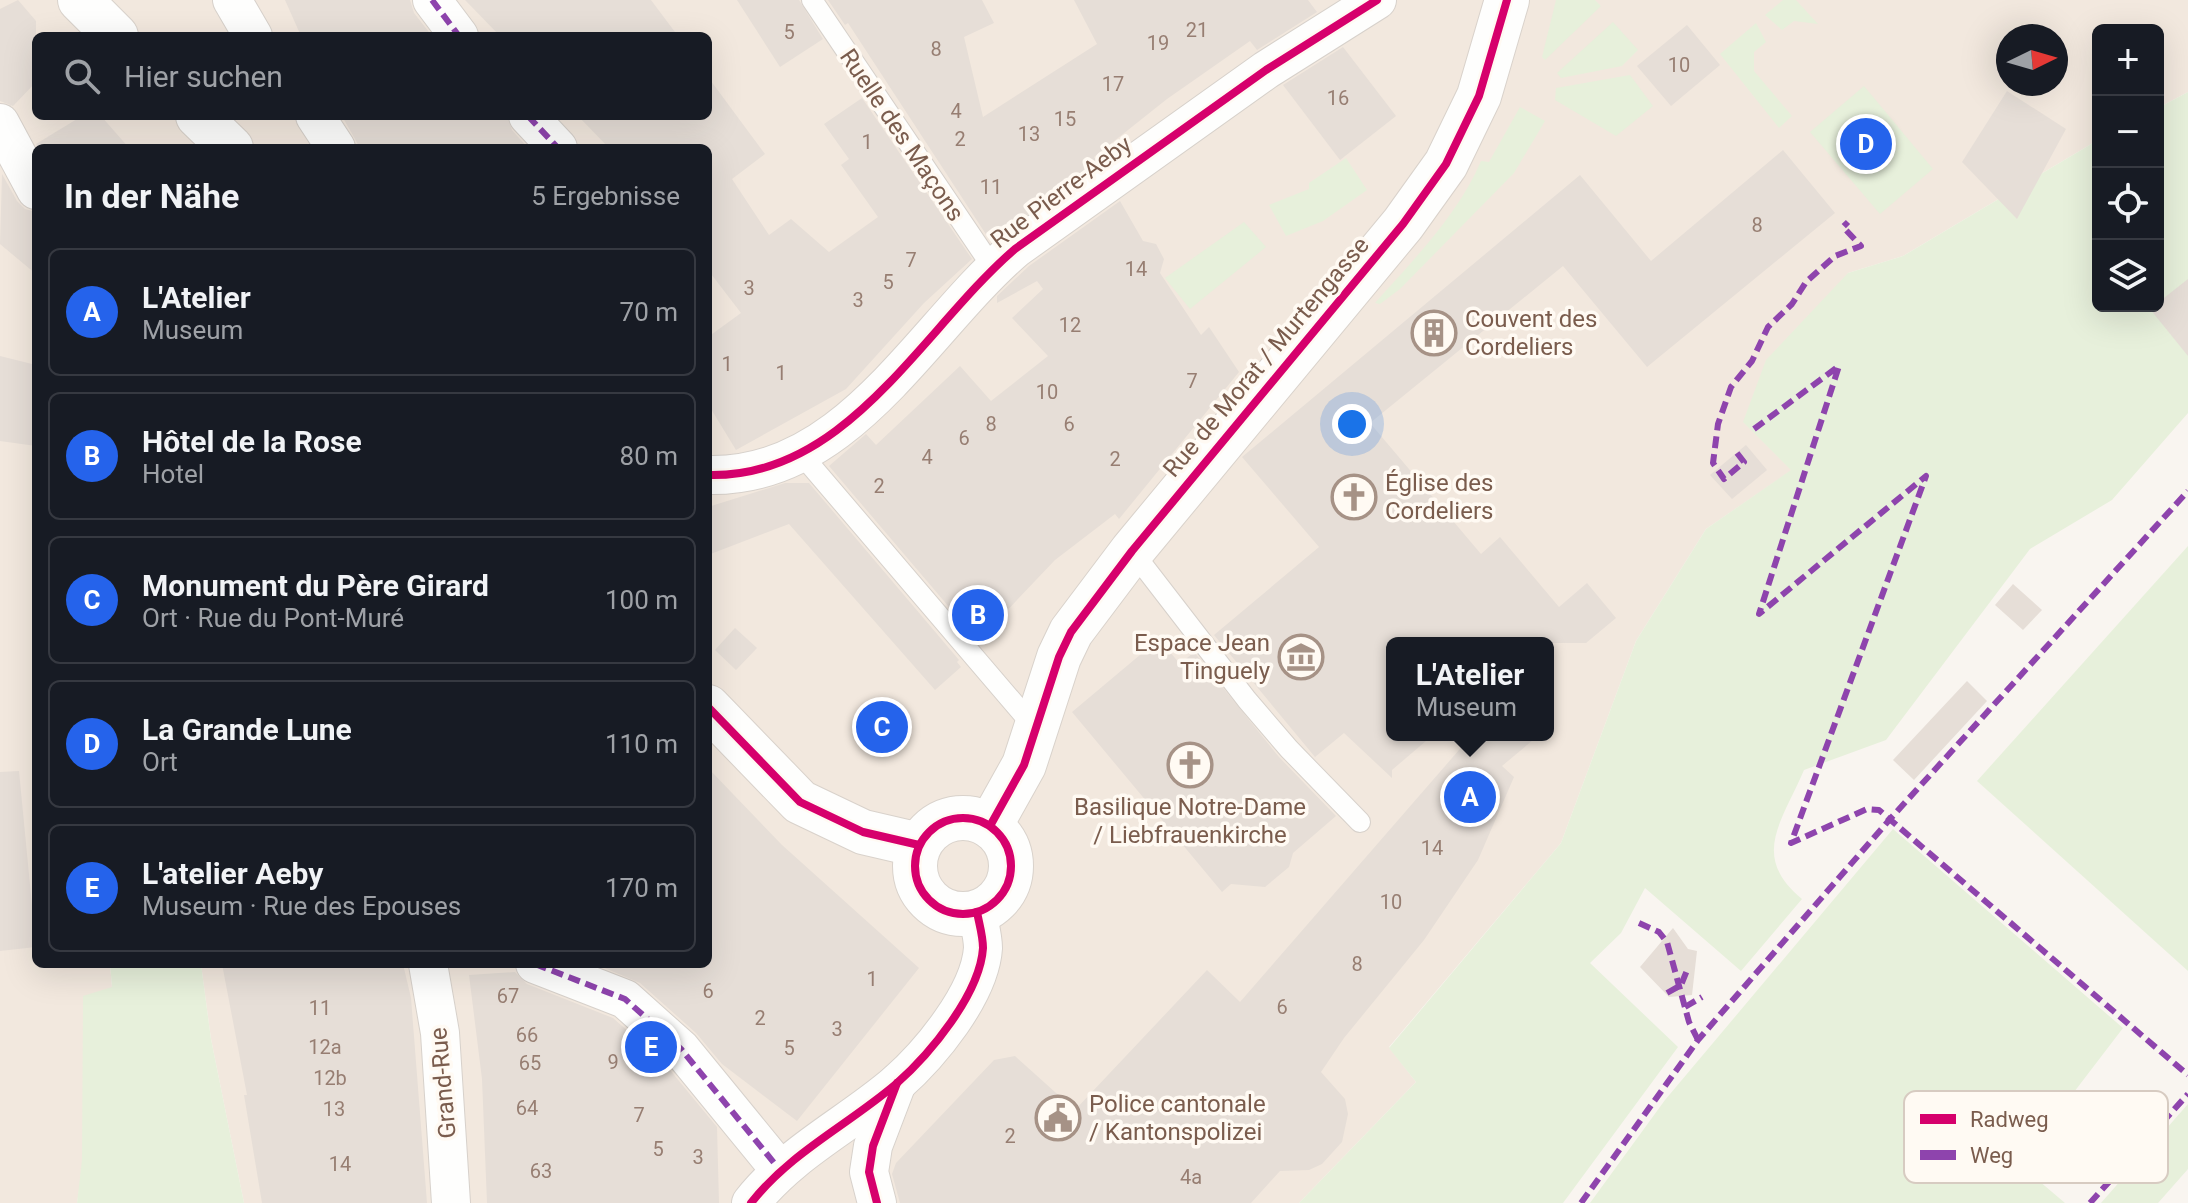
<!DOCTYPE html>
<html lang="de">
<head>
<meta charset="utf-8">
<style>
  :root { --surface:#171b24; --page:#242831; --text:#f1f3f6; --muted:#9ea1a6; --line:#363941; --accent:#2563eb }
  body { margin:0; font-family:Roboto,sans-serif; background:var(--page); color:var(--text) }
  .controls { position:absolute; right:24px; top:24px; display:grid; overflow:hidden; border-radius:12px; box-shadow:0 8px 32px #0002 }
  .controls button { width:72px; height:72px; display:grid; place-items:center; padding:0; border:0; border-bottom:2px solid var(--line); background:var(--surface); color:var(--text); font:40px sans-serif }
  .compass { position:absolute; left:1996px; top:24px; width:72px; height:72px; border-radius:50%; background:var(--surface); box-shadow:0 8px 32px #0002; rotate:85deg }
  .you { position:absolute; left:1352px; top:424px; width:28px; height:28px; margin:-20px; border:6px solid #fff; border-radius:50%; background:#1a73e8; box-shadow:0 0 0 12px #1a73e833 }
  .badge { display:grid; place-items:center; width:52px; height:52px; border-radius:50%; background:var(--accent); color:#fff; font-size:26px; font-weight:700 }
  .pin { position:absolute; translate:-50% -50%; border:4px solid #fff; box-shadow:0 2px 8px #0006 }
  .popup { position:absolute; left:1386px; top:637px; width:168px; height:104px; box-sizing:border-box; display:grid; place-content:center; border-radius:12px; background:var(--surface); filter:drop-shadow(0 2px 6px #0005); font-size:26px; white-space:nowrap; color:var(--muted) }
  .popup b { font-size:30px; color:var(--text) }
  .popup::after { content:''; position:absolute; left:50%; top:100%; margin-left:-16px; border:16px solid transparent; border-top-color:var(--surface) }
  .list { margin:0; padding:0; list-style:none }
  h2 { display:flex; justify-content:space-between; align-items:center; height:104px; margin:0; padding:0 32px; font-size:34px }
  h2 small { font-size:26px; font-weight:400; color:var(--muted) }
  .list li { display:grid; grid-template-columns:52px 1fr auto; gap:24px; align-items:center; box-sizing:border-box; height:128px; margin:0 16px 16px; padding:0 16px; border:2px solid var(--line); border-radius:12px }
  .list b { display:block; font-size:30px; white-space:nowrap }
  .list p { margin:0; font-size:26px; white-space:nowrap; color:var(--muted) }
  .list em { font-size:26px; font-style:normal; color:var(--muted) }
  .icon { flex:none; width:44px; height:44px; fill:none; stroke:currentColor; stroke-width:2; stroke-linecap:round; stroke-linejoin:round }
  .map { position:relative; flex:none; width:2188px; height:1203px; overflow:hidden }
  .search { position:absolute; background:var(--surface); box-shadow:0 8px 32px #0002; left:32px; top:32px; width:680px; height:88px; display:flex; align-items:center; gap:20px; box-sizing:border-box; padding:0 28px; border-radius:12px; color:var(--muted); font-size:30px }
  .panel { position:absolute; background:var(--surface); box-shadow:0 8px 32px #0002; left:32px; top:144px; width:680px; height:824px; border-radius:12px }
  .map>svg:first-child { display:block }
</style>
</head>
<body>
<div class="map">
<svg width="2188" height="1203" viewBox="0 0 2188 1203">
  <rect width="100%" height="100%" fill="#f9f5f0"/>
  <path fill="#f2e8de" fill-rule="evenodd" d="M0,0H2188V92L2158,108V30H2098V140L1903,256L1848,273L1792,470L1706,529L1636,641L1561,843L1389,1047L1416,1082L1299,1203H244L211,1039L201,964H708V148H36V964H110L112,987L77,1203H0ZM36,36H708V116H36ZM2008,36H2056V84H2008ZM1392,643H1548V735H1392Z"/>
  <g fill="#e7f0db">
    <path d="M1556,0H1595L1601,6L1545,60L1542,57Z"/>
    <path d="M1783,0H1796L1818,24L1794,21L1782,30L1765,15Z"/>
    <path d="M1613,22L1638,50L1622,66L1561,78L1557,73Z"/>
    <path d="M1756,23L1766,42L1754,52V71L1792,116L1779,128L1720,54Z"/>
    <path d="M1630,75L1653,106L1616,136L1555,100L1556,88Z"/>
    <path d="M1864,86L1933,169L1880,214L1810,132Z"/>
    <path d="M2188,92V413L2112,500L2030,549L1886,740L1804,770C1782,822 1750,856 1802,899L1741,971L1645,888L1621,933L1590,963L1678,1047L1563,1203H1299L1416,1082L1389,1048L1561,843L1636,641L1706,529L1791,470L1743,422L1766,360L1848,273L1903,256L2098,140V306H2158V108Z"/>
    <path d="M1520,107L1545,121L1514,173L1400,289L1380,304L1375,303C1414,259 1458,215 1481,161L1489,162Z"/>
    <path d="M1346,158L1367,190L1323,221L1286,236L1269,205L1309,189V183Z"/>
    <path d="M1244,222L1266,247L1190,309L1165,278Z"/>
    <path d="M2188,546V971L1977,781Z"/>
    <path d="M1893,829L2123,1028L2019,1164L2065,1203H1590L1665,1100Z"/>
    <path d="M110,964H201L211,1039L244,1203H77L82,1160L83,996L112,987Z"/>
    <path d="M2188,1104V1169L2158,1203H2101Z"/>
  </g>
  <g fill="#e6ded7">
    <path d="M18,0L36,21V82L13,106L0,101V9Z"/>
    <path d="M285,0H410L414,13L432,36H301Z"/>
    <path d="M465,0H651L678,36H500Z"/>
    <path d="M737,0H799L823,39L780,67Z"/>
    <path d="M828,0H982L994,23L964,37L983,117L1097,44L1074,0H1308L1317,12L1257,50L1250,41L1167,99L1094,157L1098,163L991,242L848,23L845,25Z"/>
    <path d="M1687,25L1720,65L1671,106L1637,66Z"/>
    <path d="M1343,47L1396,116L1340,160L1283,85Z"/>
    <path d="M708,77L765,154L732,179L769,235L791,219L829,252L878,217L841,165L849,159L824,124L862,98L972,259L924,303L846,389L736,450L708,404V337L741,313L708,270V148H609L578,116H708Z"/>
    <path d="M2007,91L2066,129L2017,219L1962,162Z"/>
    <path d="M82,116H101L129,148H38L36,144Z"/>
    <path d="M342,116H507L512,130L528,148H360Z"/>
    <path d="M1783,150L1835,213L1647,367L1563,266L1370,423L1481,554L1500,537L1559,607L1587,583L1616,618L1586,643H1392V735H1433L1392,770V778L1344,733L1315,757L1214,635L1319,547L1242,457L1580,175L1651,261Z"/>
    <path d="M2,174L17,201L25,209L36,212V274L0,244Z"/>
    <path d="M1120,201L1143,241L1156,244L1164,259L1160,273L1201,335L1209,327L1239,372L1119,519L1115,514L1055,560L978,641L829,466L866,434L876,445L960,366L991,401L1048,356L1012,318L1043,289L1037,281L997,303V296L1029,266Z"/>
    <path d="M2188,279V356L2150,309Z"/>
    <path d="M0,356L36,365V446L0,441Z"/>
    <path d="M1746,445L1767,470L1732,499L1710,475Z"/>
    <path d="M785,483H809L959,660L957,662L961,667L935,690L789,524L708,555V507Z"/>
    <path d="M2013,584L2042,610L2023,630L1995,605Z"/>
    <path d="M735,628L757,648L736,670L715,650Z"/>
    <path d="M1159,639L1180,664L1194,652L1279,757L1336,816L1293,853L1289,867L1265,887L1231,884L1222,892L1072,712Z"/>
    <path d="M1967,681L1987,701L1914,780L1893,760Z"/>
    <path d="M1472,735H1539L1502,766L1514,777L1478,860L1424,940L1344,1038L1321,1072L1345,1099L1348,1114L1342,1142L1322,1164L1309,1170L1280,1171L1251,1203H900L892,1174L896,1163L994,1060L1015,1056L1075,1110L1207,970L1240,1002Z"/>
    <path d="M708,768L782,845L919,968L797,1121L722,1064L696,1033L640,983L600,966L708,964Z"/>
    <path d="M19,771L36,947L0,951V772Z"/>
    <path d="M1673,928L1688,949L1697,951L1692,995L1669,997L1640,967Z"/>
    <path d="M222,964H403L411,998L427,1203H262L244,1095H247Z"/>
    <path d="M515,972L527,984L613,1018L665,1064L717,1127L719,1203H487L482,1079L469,975Z"/>
  </g>
  <g fill="none" stroke-linecap="round" stroke-linejoin="round">
    <g stroke="#d7d1cb" stroke-width="22">
      <g id="lane">
        <path d="M812,0L993,268"/>
        <path d="M801,454L1035,728"/>
        <path d="M1132,551L1247,700L1289,749L1360,822"/>
      </g>
    </g>
    <g stroke="#d7d1cb" stroke-width="40">
      <g id="street">
        <path d="M232,0L253,36"/>
        <path d="M432,0L459,36"/>
        <path d="M315,116L336,148"/>
        <path d="M528,116L558,148"/>
        <path d="M0,123L36,190"/>
        <path d="M708,475C847,479 922,329 1015,249L1266,70L1377,0"/>
        <path d="M428,964L440,1033L451,1203"/>
        <path d="M535,964L625,999L681,1049L780,1170"/>
        <path d="M751,1203C791,1152 848,1125 896,1084C930,1054 980,994 983,948C983,936 979,923 977,912"/>
        <path d="M877,1203L869,1172L873,1146L897,1083"/>
      </g>
    </g>
    <g stroke="#d9d2cb" stroke-width="46">
      <g id="secondary">
        <path d="M80,0L116,36"/>
        <path d="M198,116L231,148"/>
        <path d="M708,707L800,802L863,832L919,845"/>
        <circle cx="963" cy="866" r="48"/>
        <path d="M990,826L1024,765L1059,657L1071,632L1132,551L1403,224L1446,164L1479,96L1507,0"/>
      </g>
    </g>
    <use href="#lane" stroke="#fefefd" stroke-width="20"/>
    <use href="#street" stroke="#fefefd" stroke-width="38"/>
    <use href="#secondary" stroke="#fefefd" stroke-width="44"/>
    <g stroke="#8e44ad" stroke-width="6" stroke-dasharray="12 6" stroke-linecap="butt">
      <path d="M432,0L459,36"/>
      <path d="M528,116L558,148"/>
      <path d="M1754,429L1839,366L1759,614L1926,476L1791,843L1867,809L1879,810L2188,1075"/>
      <path d="M1737,453L1744,462L1724,479L1713,463L1718,424L1731,387L1752,361L1768,327L1792,304L1806,282L1835,256L1861,246L1843,227L1848,222"/>
      <path d="M1639,923L1659,932L1667,942L1689,1022L1698,1040"/>
      <path d="M535,964L625,999L681,1049L780,1170"/>
      <path d="M1667,993L1681,985L1688,968"/>
      <path d="M1685,1007L1702,997"/>
      <path d="M1581,1203L1698,1040L1891,818L2188,491"/>
      <path d="M2090,1203L2188,1094"/>
    </g>
    <g stroke="#fffaf3" stroke-width="13">
      <g id="cycleway">
        <path d="M708,475C847,479 922,329 1015,249L1266,70L1377,0"/>
        <path d="M708,707L800,802L863,832L919,845"/>
        <circle cx="963" cy="866" r="48"/>
        <path d="M990,826L1024,765L1059,657L1071,632L1132,551L1403,224L1446,164L1479,96L1507,0"/>
        <path d="M751,1203C791,1152 848,1125 896,1084C930,1054 980,994 983,948C983,936 979,923 977,912"/>
        <path d="M877,1203L869,1172L873,1146L897,1083"/>
      </g>
    </g>
    <use href="#cycleway" stroke="#d6006c" stroke-width="8"/>
  </g>
  <defs>
    <g id="building-ring" transform="scale(2.3)"><circle r="9.5" fill="#fffaf3" stroke="#a69286" stroke-width="1.5"/><path d="M-4-6H4V6H1V3H-1V6H-4ZM-2.5-4.3h1.7v1.8h-1.7ZM.8-4.3h1.7v1.8H.8ZM-2.5-1h1.7V.8h-1.7ZM.8-1h1.7V.8H.8Z" fill="#a69286"/></g>
    <g id="church-ring" transform="scale(2.3)"><circle r="9.5" fill="#fffaf3" stroke="#a69286" stroke-width="1.5"/><path d="M-1.2-6h2.4v3.5h3.3v2.4h-3.3V6h-2.4V-.1h-3.3v-2.4h3.3Z" fill="#a69286"/></g>
    <g id="museum-ring" transform="scale(2.3)"><circle r="9.5" fill="#fffaf3" stroke="#a69286" stroke-width="1.5"/><path d="M0-6L6-3V-2H-6V-3ZM-5-1h2V3h-2ZM-1-1h2V3h-2ZM3-1h2V3H3ZM-6 4H6V6H-6Z" fill="#a69286"/></g>
    <g id="civic-ring" transform="scale(2.3)"><circle r="9.5" fill="#fffaf3" stroke="#a69286" stroke-width="1.5"/><path d="M-.6-6.5H3V-4.5H.6V-3L4-1V1h2V6H-6V1h2V-1L-.6-3ZM-1.2 2.5V6h2.4V2.5Z" fill="#a69286"/></g>
  </defs>
  <g fill-rule="evenodd">
    <use href="#building-ring" x="1434" y="333"/>
    <use href="#church-ring" x="1354" y="497"/>
    <use href="#museum-ring" x="1301" y="657"/>
    <use href="#church-ring" x="1190" y="765"/>
    <use href="#civic-ring" x="1058" y="1118"/>
  </g>
  <g text-anchor="middle" dominant-baseline="central" stroke-width="7" stroke-linejoin="round" paint-order="stroke">
    <g font-size="20" fill="#977e72">
      <text x="1197" y="30">21</text>
      <text x="789" y="32">5</text>
      <text x="1158" y="43">19</text>
      <text x="936" y="49">8</text>
      <text x="1679" y="65">10</text>
      <text x="1113" y="84">17</text>
      <text x="1338" y="98">16</text>
      <text x="956" y="111">4</text>
      <text x="1065" y="119">15</text>
      <text x="1029" y="134">13</text>
      <text x="960" y="139">2</text>
      <text x="867" y="142">1</text>
      <text x="991" y="187">11</text>
      <text x="1757" y="225">8</text>
      <text x="911" y="260">7</text>
      <text x="1136" y="269">14</text>
      <text x="888" y="282">5</text>
      <text x="749" y="288">3</text>
      <text x="858" y="300">3</text>
      <text x="1070" y="325">12</text>
      <text x="727" y="364">1</text>
      <text x="781" y="373">1</text>
      <text x="1192" y="381">7</text>
      <text x="1047" y="392">10</text>
      <text x="991" y="424">8</text>
      <text x="1069" y="424">6</text>
      <text x="964" y="438">6</text>
      <text x="927" y="457">4</text>
      <text x="1115" y="459">2</text>
      <text x="879" y="486">2</text>
      <text x="1432" y="848">14</text>
      <text x="1391" y="902">10</text>
      <text x="1357" y="964">8</text>
      <text x="872" y="979">1</text>
      <text x="708" y="991">6</text>
      <text x="508" y="996">67</text>
      <text x="1282" y="1007">6</text>
      <text x="320" y="1008">11</text>
      <text x="760" y="1018">2</text>
      <text x="837" y="1029">3</text>
      <text x="527" y="1035">66</text>
      <text x="325" y="1047">12a</text>
      <text x="789" y="1048">5</text>
      <text x="613" y="1062">9</text>
      <text x="530" y="1063">65</text>
      <text x="330" y="1078">12b</text>
      <text x="527" y="1108">64</text>
      <text x="334" y="1109">13</text>
      <text x="639" y="1115">7</text>
      <text x="1010" y="1136">2</text>
      <text x="658" y="1149">5</text>
      <text x="698" y="1157">3</text>
      <text x="340" y="1164">14</text>
      <text x="541" y="1171">63</text>
      <text x="1191" y="1177">4a</text>
    </g>
    <g font-size="24" fill="#7a5c4d" stroke="#fffaf3">
      <text transform="translate(902 135) rotate(56)">Ruelle des Maçons</text>
      <text transform="translate(1061 192) rotate(-37)">Rue Pierre-Aeby</text>
      <text transform="translate(1266 357) rotate(-50)">Rue de Morat / Murtengasse</text>
      <text transform="translate(443 1083) rotate(-95)">Grand-Rue</text>
    </g>
    <g font-size="24" fill="#7a5c4d" stroke="#fffaf3" text-anchor="start">
      <text x="1465" y="319">Couvent des<tspan x="1465" dy="28">Cordeliers</tspan></text>
      <text x="1385" y="483">Église des<tspan x="1385" dy="28">Cordeliers</tspan></text>
      <text x="1270" y="643" text-anchor="end">Espace Jean<tspan x="1270" dy="28">Tinguely</tspan></text>
      <text x="1190" y="807" text-anchor="middle">Basilique Notre-Dame<tspan x="1190" dy="28">/ Liebfrauenkirche</tspan></text>
      <text x="1089" y="1104">Police cantonale<tspan x="1089" dy="28">/ Kantonspolizei</tspan></text>
    </g>
  </g>
  <rect x="1904" y="1091" width="264" height="92" rx="12" fill="#fffaf3" stroke="#d7cbc1" stroke-width="2"/>
  <rect x="1920" y="1114" width="36" height="10" fill="#d6006c"/>
  <rect x="1920" y="1150" width="36" height="10" fill="#8e44ad"/>
  <g font-size="22" fill="#7a5c4d">
    <text x="1970" y="1127">Radweg</text>
    <text x="1970" y="1163">Weg</text>
  </g>
</svg>
<div class="controls">
<button>+</button>
<button>−</button>
<button><svg class="icon" aria-label="locate" viewBox="0 0 24 24"><circle cx="12" cy="12" r="6"/><path d="M12 2v4M12 18v4M2 12h4M18 12h4"/></svg></button>
<button><svg class="icon" aria-label="layers" viewBox="0 0 24 24"><path d="M12 4l9 5-9 5-9-5zM3 14l9 5 9-5"/></svg></button>
</div>
<svg class="compass" viewBox="-18 -18 36 36"><path d="M0-13l5 13h-10z" fill="#e53935"/><path d="M0 13l5-13h-10z" fill="#9ea1a6"/></svg>
<div class="you"></div>
<div class="pin badge" style="left:1470px;top:797px">A</div>
<div class="popup"><b>L'Atelier</b>Museum</div>
<div class="pin badge" style="left:978px;top:615px">B</div>
<div class="pin badge" style="left:882px;top:727px">C</div>
<div class="pin badge" style="left:1866px;top:144px">D</div>
<div class="pin badge" style="left:651px;top:1047px">E</div>
<div class="search"><svg class="icon" aria-label="search" viewBox="0 0 24 24"><circle cx="10" cy="10" r="6"/><path d="M15 15l6 6"/></svg>Hier suchen</div>
<section class="panel">
<h2>In der Nähe<small>5 Ergebnisse</small></h2>
<ul class="list">
<li><span class="badge">A</span><div><b>L'Atelier</b><p>Museum</p></div><em>70 m</em></li>
<li><span class="badge">B</span><div><b>Hôtel de la Rose</b><p>Hotel</p></div><em>80 m</em></li>
<li><span class="badge">C</span><div><b>Monument du Père Girard</b><p>Ort · Rue du Pont-Muré</p></div><em>100 m</em></li>
<li><span class="badge">D</span><div><b>La Grande Lune</b><p>Ort</p></div><em>110 m</em></li>
<li><span class="badge">E</span><div><b>L'atelier Aeby</b><p>Museum · Rue des Epouses</p></div><em>170 m</em></li>
</ul>
</section>
</div>
</body>
</html>
